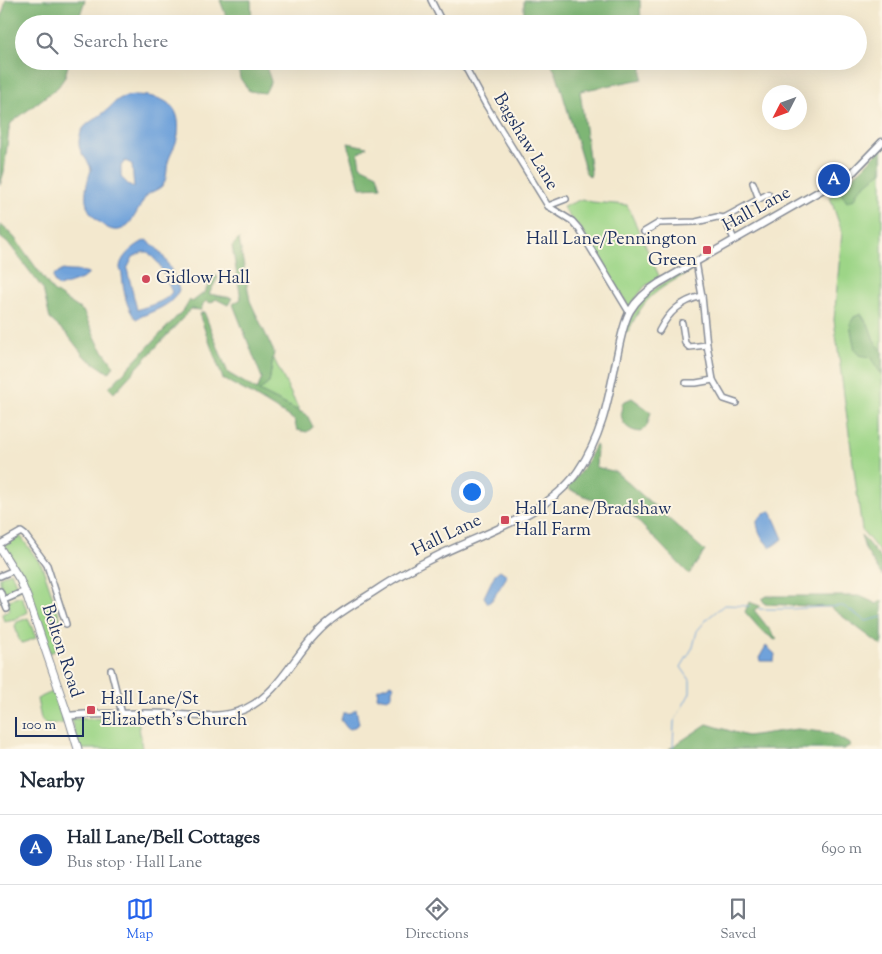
<!DOCTYPE html>
<html lang="en">
<head>
<meta charset="utf-8">
<style>
  :root { --surface:#fff; --page:#f2f2f3; --text:#1f2937; --muted:#747a83; --line:#e0e1e3; --accent:#2563eb }
  body { margin:0; font-family:"Sorts Mill Goudy",serif; background:var(--page); color:var(--text) }
  .compass { position:absolute; left:762px; top:85px; width:45px; height:45px; border-radius:50%; background:var(--surface); box-shadow:0 5px 20px #0002; rotate:228deg }
  .scale { position:absolute; left:15px; bottom:12px; width:69px; box-sizing:border-box; padding-left:5px; border:2px solid #1b2f5e; border-top:0; font-size:14px; line-height:18px; white-space:nowrap; color:#1b2f5e; -webkit-text-stroke:4px #fcf5e5; paint-order:stroke }
  .you { position:absolute; left:471px; top:491px; width:18px; height:18px; margin:-12px; border:4px solid #fff; border-radius:50%; background:#1a73e8; box-shadow:0 0 0 8px #1a73e833 }
  .badge { display:grid; place-items:center; width:32px; height:32px; border-radius:50%; background:var(--accent); color:#fff; font-size:16px; font-weight:700 }
  .pin { position:absolute; translate:-50% -50%; border:2px solid #fff; box-shadow:0 1px 5px #0006 }
  .list { margin:0; padding:0; list-style:none }
  h2 { display:flex; justify-content:space-between; align-items:center; height:65px; margin:0; padding:0 20px; font-size:21px }
  h2 small { font-size:16px; font-weight:400; color:var(--muted) }
  .list li { display:grid; grid-template-columns:32px 1fr auto; gap:15px; align-items:center; box-sizing:border-box; height:70px; padding:0 20px; border-top:1px solid var(--line) }
  .list b { display:block; font-size:19px; white-space:nowrap }
  .list p { margin:0; font-size:16px; white-space:nowrap; color:var(--muted) }
  .list em { font-size:16px; font-style:normal; color:var(--muted) }
  .icon { flex:none; width:28px; height:28px; fill:none; stroke:currentColor; stroke-width:2; stroke-linecap:round; stroke-linejoin:round }
  .map { position:relative; flex:none; width:882px; height:749px; overflow:hidden }
  .search { position:absolute; background:var(--surface); box-shadow:0 5px 20px #0002; left:15px; right:15px; top:15px; height:55px; display:flex; align-items:center; gap:12px; box-sizing:border-box; padding:0 18px; border-radius:28px; color:var(--muted); font-size:19px }
  .sheet { height:135px; background:var(--surface) }
  nav { display:flex; justify-content:space-around; align-items:center; box-sizing:border-box; height:70px; border-top:1px solid var(--line); background:var(--surface); font-size:14px; color:var(--muted) }
  nav a { display:grid; justify-items:center; gap:2px }
  nav .on { color:var(--accent) }
  .map>svg:first-child { display:block }
</style>
</head>
<body>
<div class="map">
<svg width="882" height="749" viewBox="0 0 882 749">
  <rect width="100%" height="100%" fill="#fcf5e5"/>
  <filter id="ink" filterUnits="userSpaceOnUse"><feTurbulence type="fractalNoise" baseFrequency=".02" numOctaves="2"/><feDisplacementMap in="SourceGraphic" scale="10" xChannelSelector="R" yChannelSelector="G"/><feConvolveMatrix kernelMatrix="1 2 1 2 8 2 1 2 1" color-interpolation-filters="sRGB"/></filter>
  <filter id="wash" filterUnits="userSpaceOnUse"><feTurbulence type="fractalNoise" baseFrequency=".0096" numOctaves="4" result="noise"/><feDisplacementMap in="SourceGraphic" scale="20" xChannelSelector="R" yChannelSelector="G"/><feGaussianBlur stdDeviation="1.12" result="paint"/><feColorMatrix in="noise" values="0 0 0 0 0 0 0 0 0 0 0 0 0 0 0 0 0 1.4 0 .05"/><feComposite in="paint" operator="in"/></filter>
  <g filter="url(#wash)">
    <rect width="100%" height="100%" fill="#f3e8ce"/>
    <g fill="#9dd587" stroke="#5c8272">
      <path d="M882,152V555L862,530L834,320L842,232L830,197L851,181Z"/>
      <path d="M582,199L592,202L627,205L660,278L645,286L629,307L580,228L569,216L563,207Z"/>
      <path d="M690,269L693,270C658,289 645,295 628,332L625,331C641,292 655,288 690,269Z"/>
      <path d="M273,357L300,412L255,392L269,383Z"/>
      <path d="M19,536L21,537L42,566L61,621L56,628V650L50,653L28,591L2,547Z"/>
      <path d="M11,572L19,591L6,597L0,582V577Z"/>
      <path d="M21,596L28,612L15,619L4,621L2,614L10,610L7,601Z"/>
      <path d="M28,618L36,638L22,643L19,640L15,626L17,622Z"/>
      <path d="M54,691L64,723L46,725L41,719L37,699Z"/>
      <path d="M138,718L142,749H80L71,719Z"/>
    </g>
    <g fill="#7eb674" stroke="#4c7269">
      <path d="M6,0H85L77,24H24V61H69L65,77L58,87L11,123L9,129L4,172L0,185V24Z"/>
      <path d="M220,0H251L252,24H229Z"/>
      <path d="M524,0H640L641,24H530L524,12Z"/>
      <path d="M237,61H264L271,81L265,93L249,91L240,78Z"/>
      <path d="M550,61H642V79L580,91L591,173L590,177L586,173L558,78Z"/>
      <path d="M348,143L367,147L358,154L360,166L377,174L381,187L360,188Z"/>
      <path d="M882,148V171L857,192L856,198L847,202L836,186L853,177Z"/>
      <path d="M0,224L14,237L53,291L83,311L99,345L114,366L109,373L84,356L67,334L50,319L43,289L10,245L0,237Z"/>
      <path d="M239,239L250,301L274,352L269,383L259,391L307,415L313,427L307,432L297,430L294,420L253,395L223,379L199,314L204,312L228,373L257,390L262,378L233,304L241,299L232,246Z"/>
      <path d="M213,275L218,277L209,294L232,298L228,305L216,299L211,303L206,301L203,304L201,310L191,309L114,393L109,388L184,309L190,300L192,302L205,292Z"/>
      <path d="M861,314L869,326L874,340L882,351V375L870,357L859,355L855,351L850,324L854,317Z"/>
      <path d="M632,398L651,412L647,426L640,432C623,430 618,417 623,402Z"/>
      <path d="M595,445L597,446L596,467L616,472L705,551L689,574L633,516L570,490L568,486L583,469Z"/>
      <path d="M861,535L882,560V576L865,549Z"/>
      <path d="M767,596H860L877,604L882,600V646L830,607L765,604L762,599Z"/>
      <path d="M749,602L760,606L754,610L777,639L775,640L761,630L745,612Z"/>
      <path d="M707,724L747,736L797,729L831,733L851,745L843,749H669Z"/>
    </g>
    <g fill="#6fa2da" stroke="#45689c" fill-rule="evenodd">
      <path d="M135,95C161,96 182,102 178,134C177,143 172,151 169,159C166,167 168,177 163,185C158,191 149,191 145,198C139,207 131,228 119,230C109,232 100,223 94,217C81,204 86,185 91,170C90,160 78,154 79,142C79,126 91,122 102,114C117,103 114,97 135,95ZM125,161L130,163L132,165L134,187H131L121,177V166Z"/>
      <path d="M146,240C163,249 173,272 179,290C172,307 151,311 136,319C125,306 124,291 122,275C122,272 120,270 120,268C120,256 137,244 146,240ZM143,252H148L159,264L172,292C165,303 149,305 137,310L127,269L133,257Z"/>
      <path d="M63,270C72,272 80,270 89,273L82,279L59,287L54,282L53,276Z"/>
      <path d="M771,511L783,539L771,547C763,542 757,530 757,521L764,513Z"/>
      <path d="M500,570L507,575L506,578L492,600L488,603L484,597L495,574Z"/>
      <path d="M766,646L775,654L774,661H760L759,658Z"/>
      <path d="M392,684L394,686L392,689V696L387,699L377,697L378,689Z"/>
      <path d="M356,709L359,724L351,729L347,728L341,720L343,713H351Z"/>
    </g>
    <g fill="none" stroke-linecap="round" stroke-linejoin="round">
      <g stroke="#6fa2da" stroke-width="1">
        <path d="M759,609H789L843,606L866,621L882,617"/>
        <path d="M673,749L674,722L690,693V680L681,667L693,647L697,631L707,619L724,605L750,606"/>
      </g>
    </g>
  </g>
  <g filter="url(#ink)">
    <g fill="none" stroke-linecap="round" stroke-linejoin="round">
      <g stroke="#878c96" stroke-width="8">
        <g id="minor">
          <path d="M431,0L443,24"/>
          <path d="M462,61L486,105L548,206L572,221L579,229L629,312"/>
          <path d="M753,183L759,199"/>
          <path d="M548,206L566,199"/>
          <path d="M724,218L734,239"/>
          <path d="M644,232L659,223L696,222L717,217L724,218L768,194"/>
          <path d="M696,262L702,296L707,345L713,380L724,399L736,403"/>
          <path d="M682,323L685,343L689,347L707,345"/>
          <path d="M659,331C669,312 681,301 702,296"/>
          <path d="M686,383H696L713,380"/>
          <path d="M0,544L21,532L25,535L47,565L66,624"/>
          <path d="M0,576L14,570"/>
          <path d="M0,591L7,609"/>
          <path d="M4,600L25,591"/>
          <path d="M111,670L122,714"/>
        </g>
      </g>
      <g stroke="#878c96" stroke-width="9">
        <path id="tertiary" d="M68,716C81,714 95,714 108,714C127,714 146,713 165,714C191,715 220,720 245,709C277,695 293,658 316,634C333,615 357,603 378,589C396,577 415,567 435,557C481,534 548,515 578,471C602,436 608,401 616,361C619,347 623,323 630,311C637,299 648,290 659,283L853,172L882,142"/>
      </g>
      <g stroke="#878c96" stroke-width="9">
        <path id="secondary" d="M0,548L20,580L28,599L68,716L78,749"/>
      </g>
      <use href="#minor" stroke="#fff" stroke-width="5"/>
      <use href="#tertiary" stroke="#fff" stroke-width="6"/>
      <use href="#secondary" stroke="#fff" stroke-width="7"/>
    </g>
  </g>
  <g fill="#d1495b" stroke="#fcf5e5" stroke-width="2">
    <rect x="702" y="245" width="10" height="10" rx="2.5"/>
    <circle cx="146" cy="279" r="5"/>
    <rect x="500" y="515" width="10" height="10" rx="2.5"/>
    <rect x="86" y="705" width="10" height="10" rx="2.5"/>
  </g>
  <g text-anchor="middle" dominant-baseline="central" stroke-width="4" stroke-linejoin="round" paint-order="stroke">
    <g font-size="18" fill="#1b2f5e" stroke="#fcf5e5">
      <text transform="translate(525 142) rotate(59)">Bagshaw Lane</text>
      <text transform="translate(757 210) rotate(-29)">Hall Lane</text>
      <text transform="translate(447 536) rotate(-26)">Hall Lane</text>
      <text transform="translate(61 651) rotate(72)">Bolton Road</text>
    </g>
    <g font-size="18" fill="#1b2f5e" stroke="#fcf5e5" text-anchor="start">
      <text x="697" y="240" text-anchor="end">Hall Lane/Pennington<tspan x="697" dy="21">Green</tspan></text>
      <text x="156" y="279">Gidlow Hall</text>
      <text x="515" y="510">Hall Lane/Bradshaw<tspan x="515" dy="21">Hall Farm</tspan></text>
      <text x="101" y="700">Hall Lane/St<tspan x="101" dy="21">Elizabeth's Church</tspan></text>
    </g>
  </g>
</svg>
<svg class="compass" viewBox="-18 -18 36 36"><path d="M0-13l5 13h-10z" fill="#e53935"/><path d="M0 13l5-13h-10z" fill="#747a83"/></svg>
<div class="scale">100 m</div>
<div class="you"></div>
<div class="pin badge" style="left:834px;top:180px;background:#1a4fb4">A</div>
<div class="search"><svg class="icon" aria-label="search" viewBox="0 0 24 24"><circle cx="10" cy="10" r="6"/><path d="M15 15l6 6"/></svg>Search here</div>
</div>
<section class="sheet">
<h2>Nearby<small></small></h2>
<ul class="list">
<li><span class="badge" style="background:#1a4fb4">A</span><div><b>Hall Lane/Bell Cottages</b><p>Bus stop · Hall Lane</p></div><em>690 m</em></li>
</ul>
</section>
<nav>
<a class="on"><svg class="icon" aria-label="map" viewBox="0 0 24 24"><path d="M3 6l6-2 6 2 6-2v14l-6 2-6-2-6 2zM9 4v14M15 6v14"/></svg>Map</a>
<a><svg class="icon" aria-label="directions" viewBox="0 0 24 24"><path d="M12 3l9 9-9 9-9-9zM9 14v-3h6M13 9l2 2-2 2"/></svg>Directions</a>
<a><svg class="icon" aria-label="saved" viewBox="0 0 24 24"><path d="M7 4h10v16l-5-4-5 4z"/></svg>Saved</a>
</nav>
</body>
</html>
